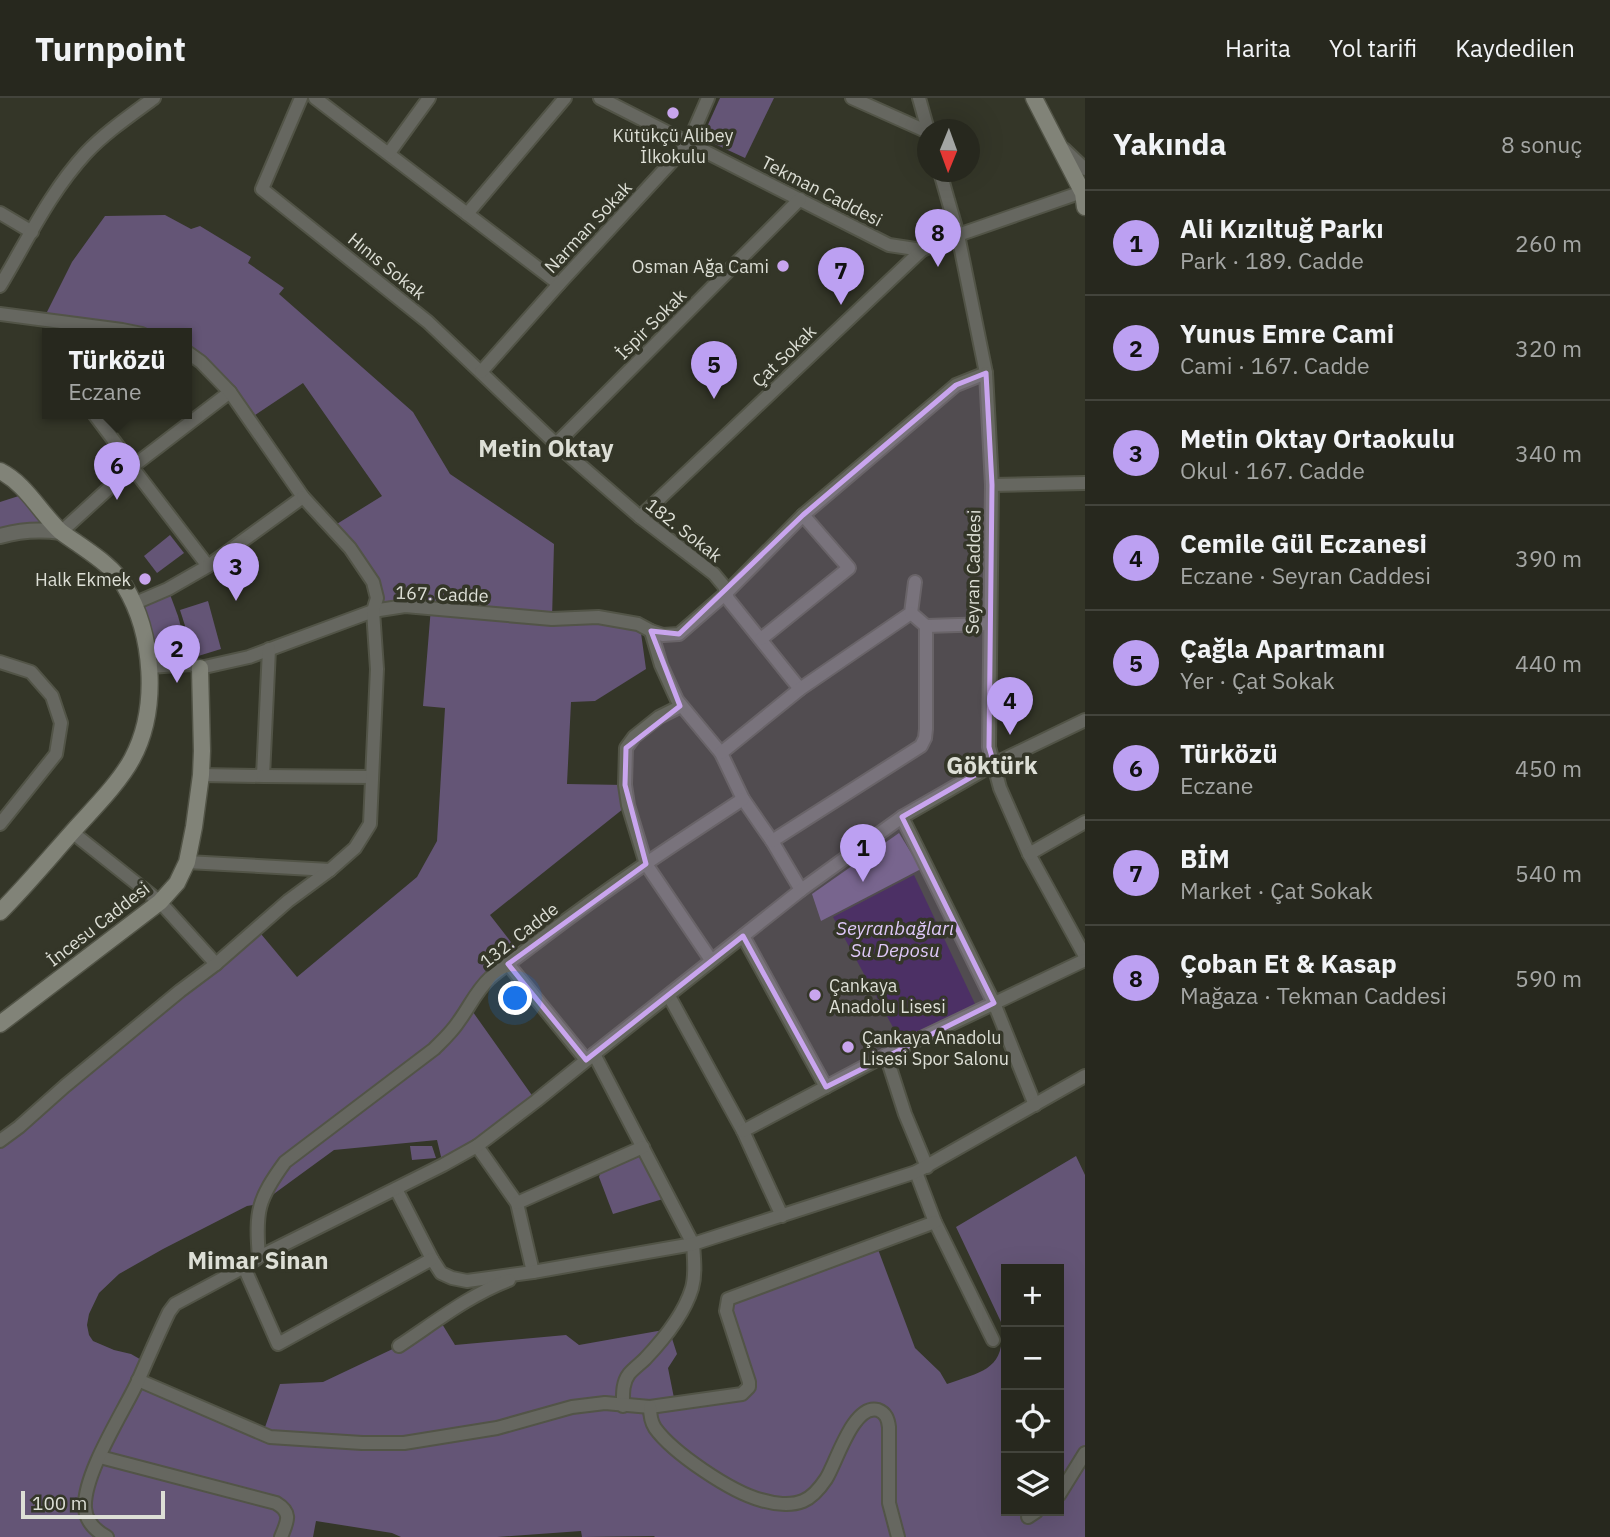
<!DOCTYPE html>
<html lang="tr">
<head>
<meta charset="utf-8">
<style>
  :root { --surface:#27281e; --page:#2f3027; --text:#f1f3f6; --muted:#a4a6a4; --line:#43443c; --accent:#bca0f2 }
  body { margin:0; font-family:"IBM Plex Sans",sans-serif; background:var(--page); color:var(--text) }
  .controls { position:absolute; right:21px; bottom:21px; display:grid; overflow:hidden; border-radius:0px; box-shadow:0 7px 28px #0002 }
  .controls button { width:63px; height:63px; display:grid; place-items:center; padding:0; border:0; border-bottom:2px solid var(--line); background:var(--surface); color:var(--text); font:35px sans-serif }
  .compass { position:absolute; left:917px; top:21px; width:63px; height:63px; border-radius:50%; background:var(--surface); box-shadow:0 7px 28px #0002; rotate:181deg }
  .scale { position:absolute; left:21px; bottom:18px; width:144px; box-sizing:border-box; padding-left:7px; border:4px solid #dddfd6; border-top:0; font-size:19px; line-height:24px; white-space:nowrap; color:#dddfd6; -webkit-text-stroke:5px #343628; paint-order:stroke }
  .you { position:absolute; left:516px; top:901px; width:24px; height:24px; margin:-18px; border:5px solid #fff; border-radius:50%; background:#1a73e8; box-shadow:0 0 0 10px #1a73e833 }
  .badge { display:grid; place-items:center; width:46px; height:46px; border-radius:50%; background:var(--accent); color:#111; font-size:23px; font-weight:700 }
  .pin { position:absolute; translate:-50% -58px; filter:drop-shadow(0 2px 4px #0008) }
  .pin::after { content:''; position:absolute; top:37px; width:24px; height:21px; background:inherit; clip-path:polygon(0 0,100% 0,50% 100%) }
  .popup { position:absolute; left:42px; top:230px; width:150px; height:91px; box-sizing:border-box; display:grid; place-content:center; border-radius:0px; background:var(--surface); filter:drop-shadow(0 2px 5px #0005); font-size:23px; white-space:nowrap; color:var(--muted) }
  .popup b { font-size:26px; color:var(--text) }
  .popup::after { content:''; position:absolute; left:50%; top:100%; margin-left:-14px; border:14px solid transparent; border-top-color:var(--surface) }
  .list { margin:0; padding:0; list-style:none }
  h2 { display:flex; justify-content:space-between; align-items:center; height:91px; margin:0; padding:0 28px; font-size:30px }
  h2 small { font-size:23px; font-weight:400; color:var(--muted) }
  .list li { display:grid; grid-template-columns:46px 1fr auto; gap:21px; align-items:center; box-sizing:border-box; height:105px; padding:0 28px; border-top:2px solid var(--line) }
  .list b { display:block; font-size:26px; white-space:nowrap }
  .list p { margin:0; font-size:23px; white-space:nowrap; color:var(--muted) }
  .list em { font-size:23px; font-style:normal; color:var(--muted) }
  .icon { flex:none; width:38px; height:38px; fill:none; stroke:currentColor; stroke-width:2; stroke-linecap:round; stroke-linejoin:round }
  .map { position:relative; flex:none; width:1085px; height:1439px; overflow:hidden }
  header { display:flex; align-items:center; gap:42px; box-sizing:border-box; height:98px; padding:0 35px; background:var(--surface); border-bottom:2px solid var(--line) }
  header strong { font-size:33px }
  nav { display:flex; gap:38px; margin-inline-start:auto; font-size:24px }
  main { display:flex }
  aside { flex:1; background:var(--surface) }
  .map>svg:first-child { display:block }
</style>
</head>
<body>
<header>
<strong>Turnpoint</strong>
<nav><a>Harita</a><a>Yol tarifi</a><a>Kaydedilen</a></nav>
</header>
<main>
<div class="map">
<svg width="1085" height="1439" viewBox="0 0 1085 1439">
  <rect width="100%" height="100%" fill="#343628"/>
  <g fill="#645576" fill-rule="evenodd">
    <path d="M720,0H774L745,60L702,40Z"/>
    <path d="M165,117L191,131L200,128L251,159L248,165L284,190L279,196L413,314L450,376L554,446L552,521L598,519L641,535L646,571L595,603L571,604L567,686L625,687L628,707L490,817L521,857L468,907L536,1003L443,1067L437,1042L334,1052L260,1106L247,1108L163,1151L119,1176L99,1195L89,1216L87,1227L89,1237L93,1243L114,1252L131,1256L145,1264L138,1282L263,1335L280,1286L323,1284L399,1248L439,1221L455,1247L566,1237L579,1247L669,1231L677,1256L668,1270L675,1305L745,1293L726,1205L876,1146L915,1250L940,1274L947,1286C984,1273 1007,1271 1001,1224L956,1129L1076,1058L1085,1077V1439H655L654,1438L582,1439L581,1433L497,1439H401L392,1435L316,1423L313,1439H0V1043L256,830L297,879L417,779L437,743L445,610L423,608L431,509L373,513L377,500L332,429L382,398L303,285L249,321L187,254V236H142L43,222L72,164L105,118ZM1006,1171H1059V1413H1006Z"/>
    <path d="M28,395L61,434L0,438V404Z"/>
    <path d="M170,437L184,455L157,475L144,458Z"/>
    <path d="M168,491L178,518L191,566L150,569L133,506Z"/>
    <path d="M208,503L221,551L195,559L180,512Z"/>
    <path d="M899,735L921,771L821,823L812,796Z"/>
    <path d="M410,1048H432L436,1060L412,1062Z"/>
    <path d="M639,1056L663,1101L613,1116L599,1079L600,1076Z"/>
  </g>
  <path fill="#2d1343" d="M914,777L976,908L901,944L833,819Z"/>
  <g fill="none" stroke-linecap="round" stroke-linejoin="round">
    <g stroke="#525447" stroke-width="16">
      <g id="minor">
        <path d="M301,0L262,91L428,224L556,346L640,419L714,476L724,488L728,501L800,591"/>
        <path d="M315,0L559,186"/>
        <path d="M600,0L889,147L922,152L958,137L1085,93"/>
        <path d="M852,0L928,34"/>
        <path d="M919,0L928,32"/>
        <path d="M1064,51L1085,71"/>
        <path d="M389,55L429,0"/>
        <path d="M940,74L958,137L986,275L992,387L989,649L1000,690L1029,756L1085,858"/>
        <path d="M0,115L32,134"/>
        <path d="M467,116L565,0"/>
        <path d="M0,188C27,143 50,94 86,55C106,34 131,17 154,0"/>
        <path d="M0,216L122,232L142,236"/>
        <path d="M481,274L559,186L688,46L708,0"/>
        <path d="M94,316L127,360L132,369L208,468"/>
        <path d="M556,346L800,101"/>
        <path d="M992,387L1085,385"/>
        <path d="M640,419L922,152"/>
        <path d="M61,434L132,369L230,294"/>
        <path d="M133,506L168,491L208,468L303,399L230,294L201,264L187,254"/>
        <path d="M926,528L990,526"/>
        <path d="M651,533L661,567L677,602L721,655L743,701L772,743L801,792"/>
        <path d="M761,541L849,470L803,417"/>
        <path d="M0,564L31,574L52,598L61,625L56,656L0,726"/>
        <path d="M150,569L191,566L200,570L249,559L373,513L405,508L552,521L598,519L638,526L651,533L663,537L679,536L725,496L803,417L956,287L986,275"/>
        <path d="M681,608L659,619L634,639L626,650L625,687L628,707L646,766L711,862"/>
        <path d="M721,655L800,591L911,515L915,484"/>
        <path d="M201,677L263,678L269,551"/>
        <path d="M263,678L372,679"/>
        <path d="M902,719L994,905L1035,1007"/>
        <path d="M72,734L160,804L216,866"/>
        <path d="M772,743L921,648L925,640L926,631V528L911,515"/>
        <path d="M1029,756L1085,724"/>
        <path d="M187,764L330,772"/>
        <path d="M743,838L826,989"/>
        <path d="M508,866L586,962"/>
        <path d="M669,898L743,1033L782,1118"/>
        <path d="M594,956L693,1146C694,1161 696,1176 692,1190C684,1217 664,1241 645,1261C640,1266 633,1271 629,1276C622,1285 623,1297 623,1308"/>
        <path d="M743,1033L886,957"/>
        <path d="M0,1043L19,1029L65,988L180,893L216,866L288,803L330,772L355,750L370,726L377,571L373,513L377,500L373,484L350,450L303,399"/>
        <path d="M477,1048L517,1105L533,1174"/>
        <path d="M927,1069L905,1016L886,957L1085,862"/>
        <path d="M916,1074L935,1124L993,1242"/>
        <path d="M396,1091L432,1161L441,1175L452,1180L467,1183L533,1174L693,1146L916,1074L1085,978"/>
        <path d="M517,1105L643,1049"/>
        <path d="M259,1159C255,1113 258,1101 285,1064L434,951C443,942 452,934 459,923C470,908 476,893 490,880C508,865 527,852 545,838C609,789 676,745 743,701"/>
        <path d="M244,1169L278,1246L432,1161"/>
        <path d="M399,1248C434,1225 469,1197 509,1182"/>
        <path d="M138,1282L270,1339L362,1345H404L497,1330L572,1309L605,1305L650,1309L742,1296L749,1289V1284L726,1213L728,1201L935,1124"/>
        <path d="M650,1309C650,1317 651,1324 655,1330C673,1355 731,1394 761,1402C774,1406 791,1408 803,1403C813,1399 820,1390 826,1381C836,1366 853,1305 878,1312C886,1315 888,1321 889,1329V1405L898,1439"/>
        <path d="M100,1359L276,1405C293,1415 287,1424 281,1439"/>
        <path d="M1059,1397L1085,1355"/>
        <path d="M1028,1419L1037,1413"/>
        <path d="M107,1439C96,1433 86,1424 85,1410C83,1376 123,1315 138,1283C148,1260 158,1237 169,1214L175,1206L244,1169L259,1159L443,1067L477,1048L536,1003L594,956L801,792L902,719L994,666L1085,622"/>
      </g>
    </g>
    <g stroke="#525447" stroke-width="18">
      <path id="tertiary" d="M0,438C21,432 39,431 61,434"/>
    </g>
    <g stroke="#525447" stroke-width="19">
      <g id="secondary">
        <path d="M1034,0L1083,95L1085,109"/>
        <path d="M0,373C26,386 39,413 60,433C65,437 71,441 77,445C94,457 113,469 124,487C154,536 159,611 132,661C119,685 93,711 75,731C50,759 26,788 0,814"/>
        <path d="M0,926L160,804L177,785L187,764L194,729L201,677L202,653L200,570"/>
      </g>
    </g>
    <use href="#minor" stroke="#666760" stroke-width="12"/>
    <use href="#tertiary" stroke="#666760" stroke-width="14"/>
    <use href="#secondary" stroke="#818378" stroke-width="16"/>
  </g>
  <path fill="#c9a5ee" fill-opacity="0.2" stroke="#c9a5ee" stroke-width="5" stroke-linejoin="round" d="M986,275L992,387L989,649L994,666L902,719L994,905L826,989L743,838L586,962L508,866L646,766L625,687L626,650L680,608L651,533L679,536L803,417L956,287Z"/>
  <g fill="#c9a5ee" stroke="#343628" stroke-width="2.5">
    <circle cx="673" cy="15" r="7"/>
    <circle cx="783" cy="168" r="7"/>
    <circle cx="145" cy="481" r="7"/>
    <circle cx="815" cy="897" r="7"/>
    <circle cx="848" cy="949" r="7"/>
  </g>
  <g text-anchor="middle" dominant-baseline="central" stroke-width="7" stroke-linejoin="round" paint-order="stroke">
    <g font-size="18" fill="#dddfd6" stroke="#343628" text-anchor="end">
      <text x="673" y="37" text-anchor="middle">Kütükçü Alibey<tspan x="673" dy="21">İlkokulu</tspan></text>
      <text x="769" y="168">Osman Ağa Cami</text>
      <text x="131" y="481">Halk Ekmek</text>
      <text x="829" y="887" text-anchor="start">Çankaya<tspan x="829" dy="21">Anadolu Lisesi</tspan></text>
      <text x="862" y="939" text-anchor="start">Çankaya Anadolu<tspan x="862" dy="21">Lisesi Spor Salonu</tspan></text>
    </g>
    <g font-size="18" fill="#dddfd6" stroke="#343628">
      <text transform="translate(822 93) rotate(27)">Tekman Caddesi</text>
      <text transform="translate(588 129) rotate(-47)">Narman Sokak</text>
      <text transform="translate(387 168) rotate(39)">Hınıs Sokak</text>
      <text transform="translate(651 226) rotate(-45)">İspir Sokak</text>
      <text transform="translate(784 258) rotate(-44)">Çat Sokak</text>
      <text transform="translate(684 432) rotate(38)">182. Sokak</text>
      <text transform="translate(973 474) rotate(-89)">Seyran Caddesi</text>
      <text transform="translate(442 496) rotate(2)">167. Cadde</text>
      <text transform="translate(98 826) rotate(-38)">İncesu Caddesi</text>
      <text transform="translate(519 837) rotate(-38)">132. Cadde</text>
    </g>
    <g font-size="19" font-style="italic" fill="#dfc9f9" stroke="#343628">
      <text x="895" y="830">Seyranbağları<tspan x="895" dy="22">Su Deposu</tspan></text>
    </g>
    <g font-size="24" font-weight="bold" fill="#dddfd6" stroke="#343628">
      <text x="546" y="350">Metin Oktay</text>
      <text x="992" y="667">Göktürk</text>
      <text x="258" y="1162">Mimar Sinan</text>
    </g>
  </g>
</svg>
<div class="controls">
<button>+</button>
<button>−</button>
<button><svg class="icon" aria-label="locate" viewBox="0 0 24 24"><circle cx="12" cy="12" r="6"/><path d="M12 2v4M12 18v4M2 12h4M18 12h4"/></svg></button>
<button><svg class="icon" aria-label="layers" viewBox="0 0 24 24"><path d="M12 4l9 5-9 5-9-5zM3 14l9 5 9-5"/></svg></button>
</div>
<svg class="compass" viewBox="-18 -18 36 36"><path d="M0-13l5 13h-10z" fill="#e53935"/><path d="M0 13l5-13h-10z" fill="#a4a6a4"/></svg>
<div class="scale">100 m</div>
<div class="you"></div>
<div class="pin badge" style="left:863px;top:784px">1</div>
<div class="pin badge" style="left:177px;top:585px">2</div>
<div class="pin badge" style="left:236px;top:503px">3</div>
<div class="pin badge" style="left:1010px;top:637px">4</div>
<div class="pin badge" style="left:714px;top:301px">5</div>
<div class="pin badge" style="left:117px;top:402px">6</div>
<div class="popup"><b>Türközü</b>Eczane</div>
<div class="pin badge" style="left:841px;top:207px">7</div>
<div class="pin badge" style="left:938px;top:169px">8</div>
</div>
<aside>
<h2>Yakında<small>8 sonuç</small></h2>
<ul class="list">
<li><span class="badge">1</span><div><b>Ali Kızıltuğ Parkı</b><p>Park · 189. Cadde</p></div><em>260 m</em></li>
<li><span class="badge">2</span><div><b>Yunus Emre Cami</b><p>Cami · 167. Cadde</p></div><em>320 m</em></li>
<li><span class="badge">3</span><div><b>Metin Oktay Ortaokulu</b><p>Okul · 167. Cadde</p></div><em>340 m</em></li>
<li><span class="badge">4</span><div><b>Cemile Gül Eczanesi</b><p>Eczane · Seyran Caddesi</p></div><em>390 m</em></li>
<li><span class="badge">5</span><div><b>Çağla Apartmanı</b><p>Yer · Çat Sokak</p></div><em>440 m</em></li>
<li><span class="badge">6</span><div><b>Türközü</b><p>Eczane</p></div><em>450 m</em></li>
<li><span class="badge">7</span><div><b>BİM</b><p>Market · Çat Sokak</p></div><em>540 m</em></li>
<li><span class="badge">8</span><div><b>Çoban Et &amp; Kasap</b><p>Mağaza · Tekman Caddesi</p></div><em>590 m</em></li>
</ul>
</aside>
</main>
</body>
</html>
